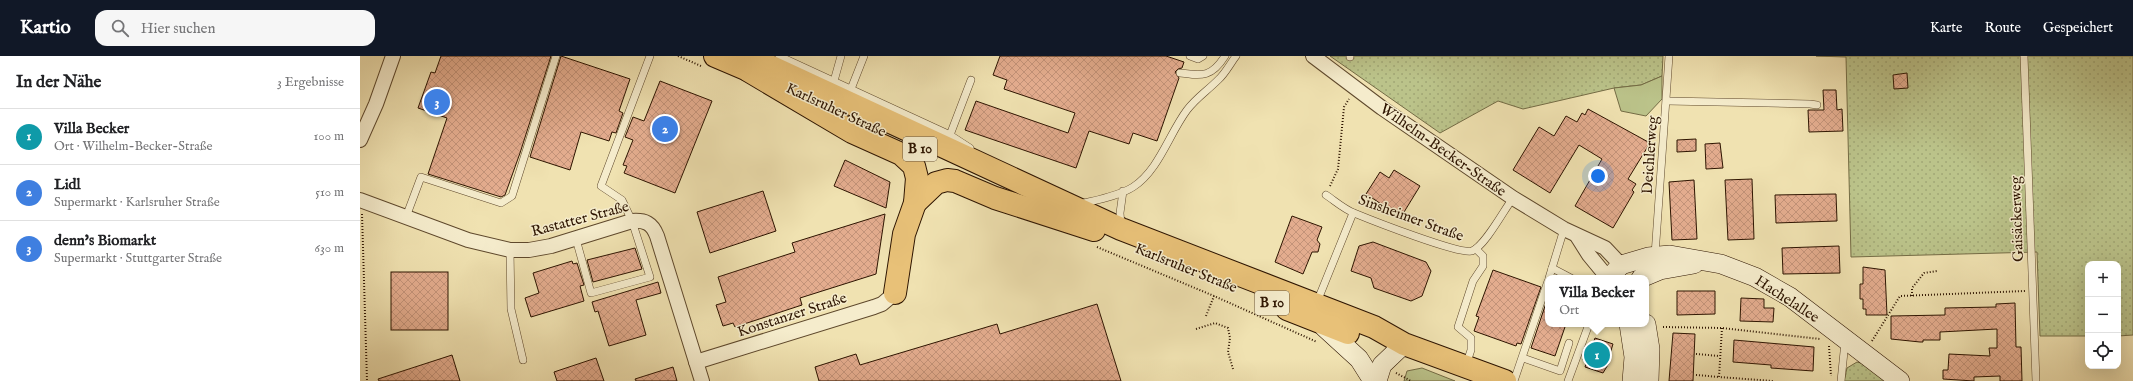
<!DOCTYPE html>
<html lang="de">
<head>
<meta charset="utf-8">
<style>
  :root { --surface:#fff; --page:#f6f6f6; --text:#202124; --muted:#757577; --line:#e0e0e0; --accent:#111827 }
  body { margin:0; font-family:"IM FELL English",serif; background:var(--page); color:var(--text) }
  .controls { position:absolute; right:12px; bottom:12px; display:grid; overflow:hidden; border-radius:8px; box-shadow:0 4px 16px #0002 }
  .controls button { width:36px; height:36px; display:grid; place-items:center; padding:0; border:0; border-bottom:1px solid var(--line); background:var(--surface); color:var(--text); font:20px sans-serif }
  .you { position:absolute; left:1238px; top:120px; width:14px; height:14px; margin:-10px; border:3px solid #fff; border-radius:50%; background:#1a73e8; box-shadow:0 0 0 6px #1a73e833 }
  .badge { display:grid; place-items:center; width:26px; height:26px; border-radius:50%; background:var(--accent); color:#fff; font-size:13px; font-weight:700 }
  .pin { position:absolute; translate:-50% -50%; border:2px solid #fff; box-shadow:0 1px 4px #0006 }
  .popup { position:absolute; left:1185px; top:219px; width:104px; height:52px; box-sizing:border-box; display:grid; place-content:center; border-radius:8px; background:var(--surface); filter:drop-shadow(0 1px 3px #0005); font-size:13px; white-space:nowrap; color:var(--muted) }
  .popup b { font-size:15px; color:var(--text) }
  .popup::after { content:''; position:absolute; left:50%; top:100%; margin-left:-8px; border:8px solid transparent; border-top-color:var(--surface) }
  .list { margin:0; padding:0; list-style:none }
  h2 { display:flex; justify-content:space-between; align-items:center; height:52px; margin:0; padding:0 16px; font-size:17px }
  h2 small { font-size:13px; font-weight:400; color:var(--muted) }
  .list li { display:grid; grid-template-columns:26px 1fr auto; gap:12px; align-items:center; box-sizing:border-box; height:56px; padding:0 16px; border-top:1px solid var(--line) }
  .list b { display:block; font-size:15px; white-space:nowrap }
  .list p { margin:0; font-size:13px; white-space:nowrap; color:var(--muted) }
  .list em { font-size:13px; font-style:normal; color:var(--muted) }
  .icon { flex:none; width:22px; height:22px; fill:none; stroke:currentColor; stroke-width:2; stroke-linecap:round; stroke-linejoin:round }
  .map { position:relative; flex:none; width:1773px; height:325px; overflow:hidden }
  header { display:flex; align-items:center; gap:24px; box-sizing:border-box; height:56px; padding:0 20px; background:var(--accent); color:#fff }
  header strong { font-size:19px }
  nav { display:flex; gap:22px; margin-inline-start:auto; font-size:14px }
  .search { width:280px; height:36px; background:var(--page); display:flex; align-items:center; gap:10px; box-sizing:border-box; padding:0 14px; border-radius:12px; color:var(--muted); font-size:15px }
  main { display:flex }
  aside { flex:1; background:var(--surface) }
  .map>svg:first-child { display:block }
</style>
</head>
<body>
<header>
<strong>Kartio</strong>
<div class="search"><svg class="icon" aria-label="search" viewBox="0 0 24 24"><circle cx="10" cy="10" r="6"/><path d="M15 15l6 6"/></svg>Hier suchen</div>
<nav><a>Karte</a><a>Route</a><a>Gespeichert</a></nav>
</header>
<main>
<aside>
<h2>In der Nähe<small>3 Ergebnisse</small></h2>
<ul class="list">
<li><span class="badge" style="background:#0f9aa8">1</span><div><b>Villa Becker</b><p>Ort · Wilhelm-Becker-Straße</p></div><em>100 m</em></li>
<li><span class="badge" style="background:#3f7fe0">2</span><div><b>Lidl</b><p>Supermarkt · Karlsruher Straße</p></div><em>510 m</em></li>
<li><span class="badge" style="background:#3f7fe0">3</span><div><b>denn's Biomarkt</b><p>Supermarkt · Stuttgarter Straße</p></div><em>630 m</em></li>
</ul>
</aside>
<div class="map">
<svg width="1773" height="325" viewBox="0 0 1773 325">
  <defs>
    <pattern id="grass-dots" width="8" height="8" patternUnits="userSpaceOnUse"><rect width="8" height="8" fill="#bbc38a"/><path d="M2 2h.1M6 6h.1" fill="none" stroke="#a1a775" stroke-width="1.8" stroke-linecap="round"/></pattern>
    <pattern id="building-cross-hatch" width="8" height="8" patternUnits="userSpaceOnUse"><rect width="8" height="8" fill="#e3ac8e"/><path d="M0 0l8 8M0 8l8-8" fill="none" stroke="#c39379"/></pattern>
  </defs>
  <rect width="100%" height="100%" fill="#f0e2b1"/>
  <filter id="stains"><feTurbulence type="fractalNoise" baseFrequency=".005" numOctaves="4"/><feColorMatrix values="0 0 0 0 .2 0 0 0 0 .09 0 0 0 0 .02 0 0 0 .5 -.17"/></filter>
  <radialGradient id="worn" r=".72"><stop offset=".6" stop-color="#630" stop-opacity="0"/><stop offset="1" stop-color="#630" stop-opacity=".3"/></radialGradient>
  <g fill="url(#grass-dots)" stroke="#746c45">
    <path d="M970,0H1303L1302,20L1281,29L1254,32L1163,53L1138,45L1080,77Z"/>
    <path d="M1456,0H1773V279L1758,280V208H1728V280H1680L1677,196L1491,201L1486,1Z"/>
    <path d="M1497,306L1501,307L1526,325H1484L1487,312Z"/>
  </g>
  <g fill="#bbc38a" stroke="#746c45">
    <path d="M1302,20V43L1286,60L1261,55L1254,32L1281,29Z"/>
    <path d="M1062,312L1095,325H1044L1047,315Z"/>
  </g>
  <g fill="url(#building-cross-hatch)" stroke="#2d1400">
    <path d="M81,0H191L160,97L145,139L141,141L68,118L87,62L58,52L71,16L75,17Z"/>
    <path d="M201,0L270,23L259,55L263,57L256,77L252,76L249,85L221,76L210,114L170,101Z"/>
    <path d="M640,0H806L824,6L822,12L818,13L815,16L819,22L797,85L773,77L769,88L729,75L716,112L605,74L616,45L708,77L715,57L644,33L647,24L633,19Z"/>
    <path d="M1547,17L1548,32L1534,33L1533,19Z"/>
    <path d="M300,25L352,45L315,137L264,117L267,110L263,109L273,84L265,81L273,61L284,65Z"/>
    <path d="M1463,34H1476L1477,54L1482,53L1483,75L1449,76L1448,54H1464Z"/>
    <path d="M1228,53L1290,87L1268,123L1276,128L1272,134L1274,136L1253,172L1215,150L1242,103L1219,89L1190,137L1153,114L1179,71L1194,80L1206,60L1217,66L1222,57L1225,59Z"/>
    <path d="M1336,83V95L1317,96V84Z"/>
    <path d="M1360,87L1363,112L1346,113L1345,88Z"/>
    <path d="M485,104L530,126L526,152L474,130Z"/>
    <path d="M1034,114L1060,130L1041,161L1006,138L1020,116L1029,122Z"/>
    <path d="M1392,123L1394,183L1368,184L1365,124Z"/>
    <path d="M1334,124L1337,183L1312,184L1309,126Z"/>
    <path d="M403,135L416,175L350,197L337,156Z"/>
    <path d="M1476,138L1477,165L1416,167L1415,139Z"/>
    <path d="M525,158L516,218L440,242L442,249L375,271L373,267L363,270L356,249L366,246L358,221L435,196L432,187Z"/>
    <path d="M932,160L962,171L957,184L960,188L958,196H952L943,218L915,206Z"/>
    <path d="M1013,186L1066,206L1071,215L1062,240L1051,245L1014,232L1011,222L991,215L999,190Z"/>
    <path d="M1479,190L1480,217L1423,218L1422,192Z"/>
    <path d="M275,192L282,213L233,226L227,204Z"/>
    <path d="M212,205L213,208L217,207L224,229L220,230L224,245L171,261L165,242L179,237L173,217Z"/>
    <path d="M1503,211L1525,214L1527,259H1506V253H1503V243H1500V228H1503Z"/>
    <path d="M1133,214L1181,231L1161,288L1157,287L1156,290L1114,275L1119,261L1116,260Z"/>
    <rect x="31" y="216" width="57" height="58"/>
    <path d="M298,226L301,237L276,244L286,279L249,290L238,255L235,256L232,246Z"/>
    <path d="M1317,235H1355V258L1317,259Z"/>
    <path d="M1188,241V268H1206L1195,300L1171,292Z"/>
    <path d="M1381,242L1404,243V252H1414L1413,266L1380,265Z"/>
    <path d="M1655,247L1656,291H1661L1662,325H1640V320L1614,321V325L1583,323V314H1588L1589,298L1630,300L1629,292H1637V273L1580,276V284H1563V286H1560L1531,283V260L1585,259V252L1636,251V248Z"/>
    <path d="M737,248L761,325H459L455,311L496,298L500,309L637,268L640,278Z"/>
    <path d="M1313,277L1335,278L1333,325H1309Z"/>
    <path d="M1235,282L1253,288L1249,301V307L1243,317L1225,311L1227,305L1223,304L1226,295L1230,296Z"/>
    <path d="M1374,284L1454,291L1453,315L1411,312V309L1373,306Z"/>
    <path d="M92,299L100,325H19L18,323Z"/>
    <path d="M236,302L244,325H197L194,316Z"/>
    <path d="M313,311L317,325H276L275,323Z"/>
  </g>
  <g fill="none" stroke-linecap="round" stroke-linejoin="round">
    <g stroke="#5e482c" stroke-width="8">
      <g id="lane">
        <path d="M419,0L590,79L610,92"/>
        <path d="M830,0L838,3L843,0"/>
        <path d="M1664,0L1676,325"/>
        <path d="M990,1V0"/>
        <path d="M820,17C843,20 852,21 865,0"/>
        <path d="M474,25L481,0"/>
        <path d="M491,33L504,0"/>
        <path d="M1307,45L1450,48L1457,49"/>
        <path d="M590,79L611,24"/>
        <path d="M966,139C975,145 984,153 994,157C1011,164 1100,199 1112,195C1125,190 1144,154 1153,142"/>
        <path d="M720,148C736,144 759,140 773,131C799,114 809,78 827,54C836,42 847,35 858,24C865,18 870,8 876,0"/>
        <path d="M46,161L61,121L141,147L152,140L196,0"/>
        <path d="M761,169L760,157L763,135"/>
        <path d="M216,183L231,237L290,221L272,165L262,144L241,130L290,0"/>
        <path d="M150,194L151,253L163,304"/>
        <path d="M1295,199L1309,0"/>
        <path d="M1192,212L1211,222"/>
        <path d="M1189,222L1204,173"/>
        <path d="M957,246L993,157"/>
        <path d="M1163,302L1200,315L1209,287"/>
        <path d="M1106,309L1111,294V282L1098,271L1113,225L1123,210V200L1116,193"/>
        <path d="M1154,325L1188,225"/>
        <path d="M1208,325L1229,268"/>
        <path d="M1481,325L1485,286"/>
      </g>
    </g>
    <g stroke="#5e482c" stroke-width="16">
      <g id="street">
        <path d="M953,0L1022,52L1153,142L1204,173L1245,192L1261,209"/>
        <path d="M0,84L16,48L33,0"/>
        <path d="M0,144L108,184L150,194H169L191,190L272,165C285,164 292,167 297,180L342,325"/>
        <path d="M1217,180L1229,199L1248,222"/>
        <path d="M336,306L514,251L522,248L535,237"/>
      </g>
    </g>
    <g stroke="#2d1400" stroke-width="20">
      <g id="secondary">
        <path d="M1261,209L1288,201L1310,199L1361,208L1395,221L1430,241L1540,325"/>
        <path d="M1249,222L1261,209"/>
        <path d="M1281,222L1300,214L1334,208"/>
        <path d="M1269,268L1274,301L1272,325"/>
        <path d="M1286,268L1290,293L1289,325"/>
        <path d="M964,271L999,303L1013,325"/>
        <path d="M1017,325L1022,309L1044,288"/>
      </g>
    </g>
    <g stroke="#2d1400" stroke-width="24">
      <g id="primary">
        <path d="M355,0L402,20"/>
        <path d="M388,0L761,173L1014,271L1044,288L1145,325"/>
        <path d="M389,15L492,76L541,98L554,110L557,122L555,147L544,178L535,237"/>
        <path d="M555,147L576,127L587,124L595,125L635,142L734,174"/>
        <path d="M927,253L988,277"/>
      </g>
    </g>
    <g stroke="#2d1400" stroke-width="2" stroke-dasharray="1 2" stroke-linecap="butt">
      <path d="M318,0L341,10"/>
      <path d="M970,130L978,113L984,51L989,43"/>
      <path d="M2,158L7,325"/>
      <path d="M737,191L854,240L957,286"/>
      <path d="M1552,240V232L1564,217L1577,215"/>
      <path d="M846,260L854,240"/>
      <path d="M1303,271L1362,272L1460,283"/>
      <path d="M1362,272L1359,321L1413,325"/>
      <path d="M836,273L855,267L868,272L870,282L868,296L873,313"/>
      <path d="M1512,285L1540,240L1665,235"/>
      <path d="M1469,290L1471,320"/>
      <path d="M1336,298L1359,300"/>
      <path d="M1036,317L1051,325"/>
      <path d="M1336,319L1359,321"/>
    </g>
    <use href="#lane" stroke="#f5eccc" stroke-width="7"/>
    <use href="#street" stroke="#f5eccc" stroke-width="14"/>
    <use href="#secondary" stroke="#f5eccc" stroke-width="19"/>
    <use href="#primary" stroke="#e8c178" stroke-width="22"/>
  </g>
  <g text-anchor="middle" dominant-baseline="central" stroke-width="3" stroke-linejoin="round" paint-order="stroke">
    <g fill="#f5eccc" stroke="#69553d" stroke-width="1">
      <rect x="543" y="81" width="34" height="24" rx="3"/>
      <rect x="895" y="235" width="34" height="24" rx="3"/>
    </g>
    <g font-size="14" font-weight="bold" fill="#2d1400">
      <text x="560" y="93">B 10</text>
      <text x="912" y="247">B 10</text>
    </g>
    <g font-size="15" fill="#2d1400" stroke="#f5eccc">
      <text transform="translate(476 54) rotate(25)">Karlsruher Straße</text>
      <text transform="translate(1083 94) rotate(35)">Wilhelm-Becker-Straße</text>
      <text transform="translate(1290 99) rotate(-86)">Deichlerweg</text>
      <text transform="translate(1051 162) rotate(20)">Sinsheimer Straße</text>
      <text transform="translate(220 163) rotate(-15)">Rastatter Straße</text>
      <text transform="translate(1657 163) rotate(-92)">Gaisäckerweg</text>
      <text transform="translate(826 212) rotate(22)">Karlsruher Straße</text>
      <text transform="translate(1427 243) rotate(33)">Hachelallee</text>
      <text transform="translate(432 259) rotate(-18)">Konstanzer Straße</text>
    </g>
  </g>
  <rect width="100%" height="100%" filter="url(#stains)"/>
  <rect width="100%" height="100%" fill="url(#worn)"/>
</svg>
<div class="controls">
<button>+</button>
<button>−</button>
<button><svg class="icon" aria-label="locate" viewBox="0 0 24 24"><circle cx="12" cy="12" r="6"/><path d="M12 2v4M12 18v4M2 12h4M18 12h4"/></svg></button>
</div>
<div class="you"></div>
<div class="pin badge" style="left:1237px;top:299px;background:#0f9aa8">1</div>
<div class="popup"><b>Villa Becker</b>Ort</div>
<div class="pin badge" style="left:305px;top:73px;background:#3f7fe0">2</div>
<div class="pin badge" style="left:77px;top:46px;background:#3f7fe0">3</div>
</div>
</main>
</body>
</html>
